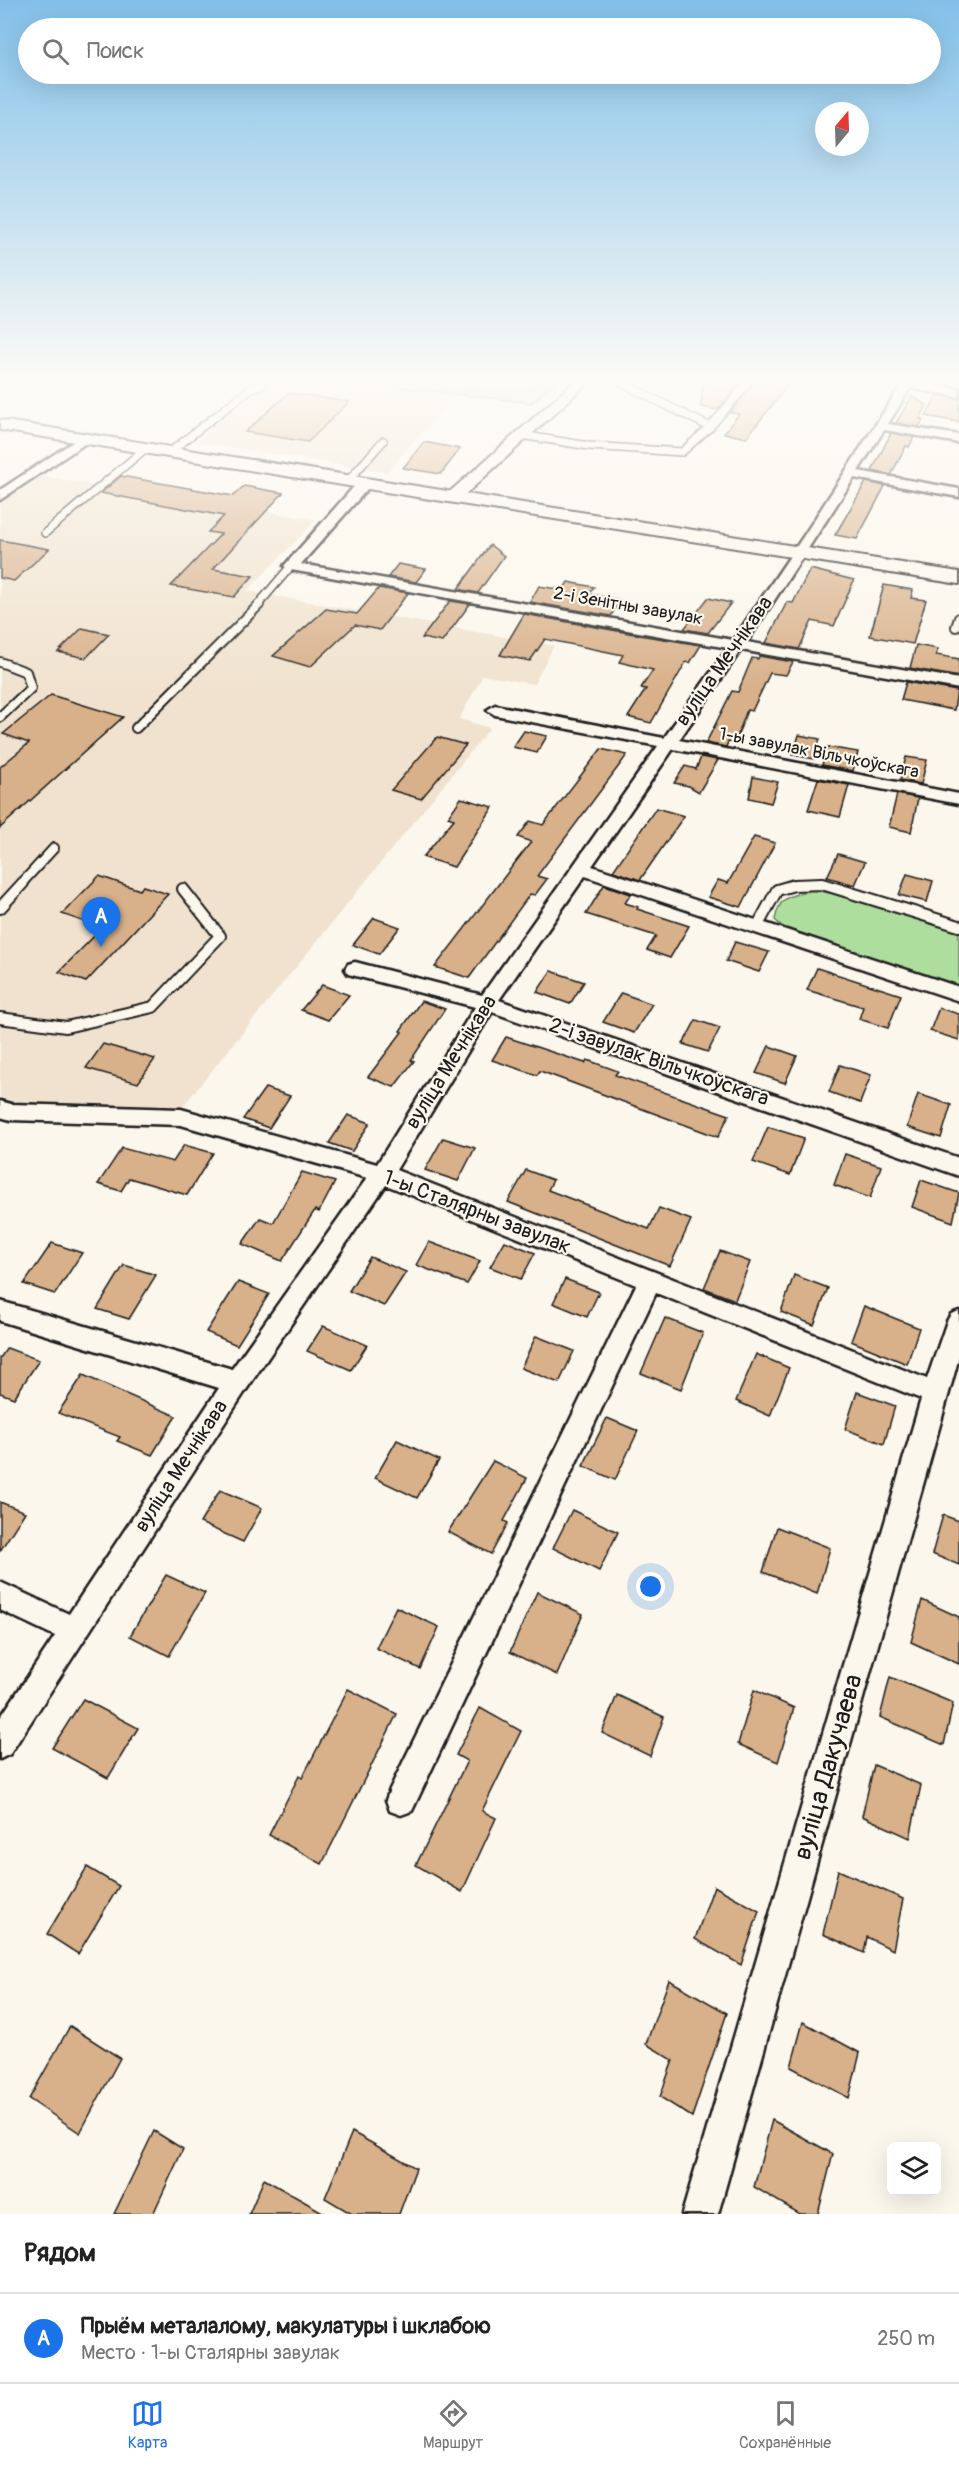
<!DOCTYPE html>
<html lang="ru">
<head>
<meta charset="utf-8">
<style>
  :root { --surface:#fff; --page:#f2f2f2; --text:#222; --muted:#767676; --line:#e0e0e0; --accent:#1a73e8 }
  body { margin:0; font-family:Pangolin,sans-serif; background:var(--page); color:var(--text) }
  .controls { position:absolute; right:18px; bottom:18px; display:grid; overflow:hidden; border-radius:9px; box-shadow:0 6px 24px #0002 }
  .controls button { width:54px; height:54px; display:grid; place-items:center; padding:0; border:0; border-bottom:2px solid var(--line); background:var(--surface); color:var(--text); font:30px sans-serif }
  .compass { position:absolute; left:815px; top:102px; width:54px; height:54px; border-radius:50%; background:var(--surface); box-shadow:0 6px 24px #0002; rotate:19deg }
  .you { position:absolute; left:651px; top:1587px; width:21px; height:21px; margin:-15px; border:4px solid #fff; border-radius:50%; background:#1a73e8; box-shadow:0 0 0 9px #1a73e833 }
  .badge { display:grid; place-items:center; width:39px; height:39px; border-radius:50%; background:var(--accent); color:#fff; font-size:20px; font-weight:700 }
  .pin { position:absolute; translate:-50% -50px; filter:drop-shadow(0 2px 3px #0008) }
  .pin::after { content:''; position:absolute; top:32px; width:21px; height:18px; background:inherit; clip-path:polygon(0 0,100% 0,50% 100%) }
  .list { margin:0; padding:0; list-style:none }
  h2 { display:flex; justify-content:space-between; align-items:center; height:78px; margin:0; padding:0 24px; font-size:26px }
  h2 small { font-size:20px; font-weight:400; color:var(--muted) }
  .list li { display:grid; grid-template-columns:39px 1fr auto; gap:18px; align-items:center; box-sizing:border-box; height:90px; padding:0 24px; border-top:2px solid var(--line) }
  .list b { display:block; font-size:22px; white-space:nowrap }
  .list p { margin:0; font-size:20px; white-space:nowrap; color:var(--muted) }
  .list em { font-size:20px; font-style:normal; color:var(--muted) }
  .icon { flex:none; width:33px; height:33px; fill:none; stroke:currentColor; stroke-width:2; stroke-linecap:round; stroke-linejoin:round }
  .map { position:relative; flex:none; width:959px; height:2214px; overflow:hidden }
  .search { position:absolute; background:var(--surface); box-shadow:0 6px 24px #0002; left:18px; right:18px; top:18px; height:66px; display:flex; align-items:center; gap:15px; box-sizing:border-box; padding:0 21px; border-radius:33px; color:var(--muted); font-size:22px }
  .sheet { height:168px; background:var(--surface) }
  nav { display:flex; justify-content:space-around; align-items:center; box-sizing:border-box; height:84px; border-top:2px solid var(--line); background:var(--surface); font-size:16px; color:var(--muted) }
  nav a { display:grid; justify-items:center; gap:3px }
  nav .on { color:var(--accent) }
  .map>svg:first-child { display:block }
</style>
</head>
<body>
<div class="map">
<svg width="959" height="2214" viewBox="0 0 959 2214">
  <rect width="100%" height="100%" fill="#fbf7ec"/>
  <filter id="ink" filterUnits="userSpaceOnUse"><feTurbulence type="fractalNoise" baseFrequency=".0167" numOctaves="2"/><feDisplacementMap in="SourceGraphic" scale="12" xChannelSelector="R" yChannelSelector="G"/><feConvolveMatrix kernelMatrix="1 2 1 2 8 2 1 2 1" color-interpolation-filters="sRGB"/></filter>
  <g filter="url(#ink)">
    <g fill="#f0e2ce">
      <path d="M261,383H364L456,394L387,472L196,442Z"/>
      <path d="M118,475L226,494L217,503L316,520L247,591L554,646L534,684L483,675L459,719L490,728L179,1111L147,1108L29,1106L0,1097V503L40,476L105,487Z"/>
    </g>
    <g fill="#aede9e" stroke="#657d5d" stroke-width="1.5">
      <path d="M364,383H554L532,403Z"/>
      <path d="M811,890L831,893L959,932V985L785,929L775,920C779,896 789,896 811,890Z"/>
    </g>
    <g fill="#d8b089" stroke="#1c1c1c" stroke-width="1.5">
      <path d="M703,383H741L717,410L701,407Z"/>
      <path d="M754,383H790L746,438L724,433L739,414L730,413Z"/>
      <path d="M289,393L349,402L308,442L245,432Z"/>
      <path d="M937,395L959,399V422L926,416Z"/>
      <path d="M912,396L927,405L920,419L923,420L919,427L896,423Z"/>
      <path d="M891,433L914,437L909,447L906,446L891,475L872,471Z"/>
      <path d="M424,442L460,449L441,474L403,468Z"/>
      <path d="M121,476L233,496L244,486L283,493L213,569L253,576L234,597L171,586L221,534L208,532L224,516L101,493Z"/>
      <path d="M866,482L885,486L857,539L835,535Z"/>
      <path d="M0,540L49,549L14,581L0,578Z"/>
      <path d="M490,545L504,556L478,593L458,589Z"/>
      <path d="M398,564L426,569L416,582L388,577Z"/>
      <path d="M810,569L854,580L834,626L812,621L799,649L766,643L787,602L793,603Z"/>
      <path d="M568,582L594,587L589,594L620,600L611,616L530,602L539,586L563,590Z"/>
      <path d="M884,585L913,590L911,598L926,600L913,644L870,636Z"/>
      <path d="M379,588L408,593L380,630L355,625L310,667L273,656L326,609L357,614Z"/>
      <path d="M708,598L731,603L708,633L684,629Z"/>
      <path d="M450,601L470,604L442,642L422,638Z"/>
      <path d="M524,614L645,636L701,645L690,663L686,662L651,723L628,717L646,689L641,688L653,670L619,662L623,655L545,639L530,661L500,655Z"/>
      <path d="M82,628L109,634L86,658L58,652Z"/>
      <path d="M916,645L938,649L936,655L959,659V677L910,668Z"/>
      <path d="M759,656L793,662L786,675L770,673L752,711L747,710L735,743L728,742L726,747L706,743L732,691L738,692L752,658L758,659Z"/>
      <path d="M906,682L957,691L954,710L901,700Z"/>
      <path d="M51,695L123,717L0,828V767L29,743L3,734Z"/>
      <path d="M524,731L547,736L537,753L513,747Z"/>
      <path d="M799,735L820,739L814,759L793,755Z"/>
      <path d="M437,737L466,745L421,799L391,790Z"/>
      <path d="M827,747L858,752L853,771L822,765Z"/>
      <path d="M601,749L627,755L537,876L547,879L535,895L530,894L469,978L435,967L531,842L518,837L530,821L543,825Z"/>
      <path d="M701,757L718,760L699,792L689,786L674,783L685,766L696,769Z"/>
      <path d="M906,757L927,760L921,784L900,780Z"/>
      <path d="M753,777L778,782L771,803L749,798Z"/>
      <path d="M818,779L849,785L840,817L808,810Z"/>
      <path d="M897,794L918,798L911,832L889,827Z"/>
      <path d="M461,798L493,807L454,867L423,857L454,819L448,817Z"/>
      <path d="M656,808L684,816L640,880L613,871Z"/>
      <path d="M754,837L775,843L741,907L708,897L718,880L728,883Z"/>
      <path d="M838,854L865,862L855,885L827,877Z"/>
      <path d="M907,874L933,881L927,902L899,895Z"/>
      <path d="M99,876L140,890L143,886L168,894L86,982L59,972L102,928L62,914Z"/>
      <path d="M604,885L631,894L625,903L638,907L637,909L689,926L670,958L647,950L656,936L586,914Z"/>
      <path d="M374,918L400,927L379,954L353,945Z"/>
      <path d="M735,942L769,952L759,972L726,961Z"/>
      <path d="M817,968L901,995L888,1028L859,1019L863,1007L807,990Z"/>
      <path d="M551,971L584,982L570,1004L537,992Z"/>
      <path d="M322,985L349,995L328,1020L301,1010Z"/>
      <path d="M621,993L652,1004L634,1033L603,1022Z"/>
      <path d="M421,1001L445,1009L411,1060L414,1061L394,1087L368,1077L402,1032L400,1031Z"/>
      <path d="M939,1008L959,1014V1040L930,1031Z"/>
      <path d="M696,1020L720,1028L708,1052L683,1044Z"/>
      <path d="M506,1037L585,1063L587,1060L618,1071L615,1075L729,1115L718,1137L540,1071L537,1075L492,1060Z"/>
      <path d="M103,1044L155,1059L138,1083L86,1068Z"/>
      <path d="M769,1046L797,1056L785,1083L756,1073Z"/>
      <path d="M840,1065L871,1075L860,1103L829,1092Z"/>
      <path d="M265,1088L290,1096L269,1128L243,1119Z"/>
      <path d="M918,1094L951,1105L941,1138L907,1127Z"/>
      <path d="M348,1115L370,1123L352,1151L329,1143Z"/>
      <path d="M768,1127L804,1138L790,1175L753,1162Z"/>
      <path d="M443,1138L475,1148L458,1181L425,1170Z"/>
      <path d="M184,1145L213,1153L187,1195L129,1178L121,1191L98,1184L122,1148L173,1162Z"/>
      <path d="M845,1154L881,1166L870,1198L834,1185Z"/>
      <path d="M526,1170L553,1180L548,1190L649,1229L659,1208L691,1220L670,1266L508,1202Z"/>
      <path d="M302,1172L335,1182L319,1212L315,1210L282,1261L242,1244L260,1218L273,1223Z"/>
      <path d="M921,1180L959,1193L953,1222L912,1207Z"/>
      <path d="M505,1241L535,1253L521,1279L490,1267Z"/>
      <path d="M429,1242L480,1261L467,1284L416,1265Z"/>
      <path d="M52,1243L82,1253L55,1294L24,1284Z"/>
      <path d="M720,1251L750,1262L735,1300L704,1288Z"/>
      <path d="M370,1257L406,1272L384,1306L349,1291Z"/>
      <path d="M124,1265L156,1275L129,1319L97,1309Z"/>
      <path d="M794,1275L828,1288L814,1325L781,1312Z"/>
      <path d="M565,1279L599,1292L587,1317L553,1303Z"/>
      <path d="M238,1282L269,1294L237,1345L206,1332Z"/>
      <path d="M864,1306L919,1328L907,1364L851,1341Z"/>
      <path d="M665,1318L703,1333L681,1389L641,1373Z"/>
      <path d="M323,1326L367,1345L351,1370L307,1351Z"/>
      <path d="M536,1336L574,1351L559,1383L521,1368Z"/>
      <path d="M7,1348L39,1360L14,1398L0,1393V1358Z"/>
      <path d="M756,1354L789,1368L770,1416L736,1401Z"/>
      <path d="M83,1375L176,1416L152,1455L117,1441L120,1437L58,1413Z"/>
      <path d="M857,1392L895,1406L884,1444L845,1429Z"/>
      <path d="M607,1418L638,1431L615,1480L583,1466Z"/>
      <path d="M397,1440L439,1460L417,1498L375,1478Z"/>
      <path d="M493,1461L527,1478L504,1521L508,1523L491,1554L448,1532Z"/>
      <path d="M220,1490L262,1508L243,1542L200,1523Z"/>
      <path d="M0,1502L25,1512L0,1551Z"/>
      <path d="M572,1510L618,1532L599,1571L553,1548Z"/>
      <path d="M943,1515L959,1521V1565L932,1554Z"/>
      <path d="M777,1527L830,1548L817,1594L763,1572Z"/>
      <path d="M166,1575L205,1593L169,1656L130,1636Z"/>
      <path d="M537,1592L583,1614L557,1675L510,1652Z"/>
      <path d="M922,1600L959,1617V1664L911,1642Z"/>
      <path d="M396,1607L439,1627L420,1669L376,1648Z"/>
      <path d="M890,1677L953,1703L944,1745L880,1717Z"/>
      <path d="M348,1689L397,1714L322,1864L269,1835L299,1776L302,1778Z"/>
      <path d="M754,1690L794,1708L778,1762L738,1744Z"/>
      <path d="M617,1695L664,1717L650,1756L602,1733Z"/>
      <path d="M83,1699L138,1728L108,1778L52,1748Z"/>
      <path d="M480,1708L521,1731L482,1811L496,1818L462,1892L416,1865L467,1761L456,1755Z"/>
      <path d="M874,1765L921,1785L910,1838L862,1816Z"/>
      <path d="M87,1867L119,1886L78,1954L47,1934Z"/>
      <path d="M838,1870L903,1899L893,1950L867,1937L864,1953L823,1934Z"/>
      <path d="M714,1886L759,1911L741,1965L695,1939Z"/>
      <path d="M669,1980L727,2013L692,2117L660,2097L673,2060L646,2044Z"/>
      <path d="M803,2022L860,2053L849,2098L791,2067Z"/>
      <path d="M70,2026L120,2058L80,2133L29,2099Z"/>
      <path d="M772,2120L833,2154L818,2214H800L754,2187Z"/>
      <path d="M154,2131L183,2149L153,2214H114Z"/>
      <path d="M352,2132L416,2168L399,2214H352L325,2198Z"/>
      <path d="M264,2179L326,2214H249Z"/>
    </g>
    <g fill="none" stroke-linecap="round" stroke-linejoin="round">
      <g stroke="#1c1c1c" stroke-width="10">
        <g id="service-far2">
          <path d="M622,383L710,427"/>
          <path d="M521,435L589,446L682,452L710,427L748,383"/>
          <path d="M170,452L250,389L264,383"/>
          <path d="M348,481L383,441"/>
          <path d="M45,533L146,448"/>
          <path d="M257,606L291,566"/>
        </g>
      </g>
      <g stroke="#1c1c1c" stroke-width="12">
        <g id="service-far1">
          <path d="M956,627L959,618"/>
          <path d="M0,662L26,672L31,688L0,717"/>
          <path d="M136,728L259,605"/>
          <path d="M21,884L54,848"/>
          <path d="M809,884H823"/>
        </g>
      </g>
      <g stroke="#1c1c1c" stroke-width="14">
        <g id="service">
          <path d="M0,908L23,883"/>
          <path d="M757,927L777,890L794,885L822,884L959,926"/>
          <path d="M0,1018L66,1027L153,1007L220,936L183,889"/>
        </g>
      </g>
      <g stroke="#1c1c1c" stroke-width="5">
        <g id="minor">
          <path d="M893,383H920L959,389V397L910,388L888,424L959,435V443L884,430L858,471L959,489V497L854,478L747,642L959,679V689L741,650L679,740L959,794V804L673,749L592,866L959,987V1001L585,876L499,1000L959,1158V1176L492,1012L396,1170L927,1379L947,1321L951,1314L959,1311V1357L718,2214H682L921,1399L656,1293L412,1811L401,1815L390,1811L386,1800L390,1789L636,1285L386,1185L246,1390L10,1754L0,1759V1718L55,1636L0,1610V1582L69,1614L219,1388L0,1321V1301L232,1369L367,1178L181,1125L11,1120L0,1117V1101L11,1104L181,1109L377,1164L475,1007L348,974L345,969L348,964L355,962L482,995L658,746L495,715L487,710L495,705L664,738L728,648L291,570L284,566L359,481H369V487L301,564L733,640L803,537L900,387Z"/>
          <path d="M85,434L91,438L89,441L0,500V490Z"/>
        </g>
      </g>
      <g stroke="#1c1c1c" stroke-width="4">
        <path id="tertiary" d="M573,383H588L458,501H446L444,498L446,495Z"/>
      </g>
      <g stroke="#1c1c1c" stroke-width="4">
        <path id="secondary" d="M0,420L959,572V584L0,430Z"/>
      </g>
      <use href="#service-far2" stroke="#fbf7ec" stroke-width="7"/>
      <use href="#service-far1" stroke="#fbf7ec" stroke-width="8"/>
      <use href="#service" stroke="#fbf7ec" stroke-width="10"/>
      <use href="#minor" fill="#fbf7ec" fill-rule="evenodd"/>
      <use href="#tertiary" fill="#fbf7ec" fill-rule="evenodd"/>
      <use href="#secondary" fill="#fbf7ec" fill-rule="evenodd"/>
    </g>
  </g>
  <linearGradient id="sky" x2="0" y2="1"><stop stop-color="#82c0e9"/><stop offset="0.55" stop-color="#fdfbf6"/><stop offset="1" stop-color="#fdfbf6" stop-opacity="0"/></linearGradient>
  <rect width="959" height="693" fill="url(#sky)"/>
  <g text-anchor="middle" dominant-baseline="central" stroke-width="4.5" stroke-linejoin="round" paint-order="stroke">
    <g font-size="18" fill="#1c1c1c" stroke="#fbf7ec">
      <text transform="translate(628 606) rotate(10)">2-і Зенітны завулак</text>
      <text transform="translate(819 753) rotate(11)">1-ы завулак Вільчкоўскага</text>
    </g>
    <g font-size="21" fill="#1c1c1c" stroke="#fbf7ec">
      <text transform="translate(724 661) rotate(-55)">вуліца Мечнікава</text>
      <text transform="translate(451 1062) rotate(-58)">вуліца Мечнікава</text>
      <text transform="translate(659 1062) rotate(19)">2-і завулак Вільчкоўскага</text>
      <text transform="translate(477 1212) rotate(21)">1-ы Сталярны завулак</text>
      <text transform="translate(181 1466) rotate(-57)">вуліца Мечнікава</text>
    </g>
    <g font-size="26" fill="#1c1c1c" stroke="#fbf7ec">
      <text transform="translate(828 1767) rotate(-74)">вуліца Дакучаева</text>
    </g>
  </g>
</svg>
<div class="controls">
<button><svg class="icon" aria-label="layers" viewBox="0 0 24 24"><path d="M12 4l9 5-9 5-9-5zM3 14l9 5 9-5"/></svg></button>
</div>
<svg class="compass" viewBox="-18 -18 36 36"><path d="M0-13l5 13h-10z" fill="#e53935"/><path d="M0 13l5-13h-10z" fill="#767676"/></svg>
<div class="you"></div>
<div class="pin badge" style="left:101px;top:947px">A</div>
<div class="search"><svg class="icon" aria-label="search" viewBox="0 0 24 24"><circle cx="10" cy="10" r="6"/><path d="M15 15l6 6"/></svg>Поиск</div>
</div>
<section class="sheet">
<h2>Рядом<small></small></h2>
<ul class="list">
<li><span class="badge">A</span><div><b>Прыём металалому, макулатуры і шклабою</b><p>Место · 1-ы Сталярны завулак</p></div><em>250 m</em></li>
</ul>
</section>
<nav>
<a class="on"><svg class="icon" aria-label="map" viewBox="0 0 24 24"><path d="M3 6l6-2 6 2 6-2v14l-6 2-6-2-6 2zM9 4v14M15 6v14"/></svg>Карта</a>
<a><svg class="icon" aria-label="directions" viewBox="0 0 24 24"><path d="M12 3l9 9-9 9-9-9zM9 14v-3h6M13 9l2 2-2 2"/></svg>Маршрут</a>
<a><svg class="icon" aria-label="saved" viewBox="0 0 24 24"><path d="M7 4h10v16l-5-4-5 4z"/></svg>Сохранённые</a>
</nav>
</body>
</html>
